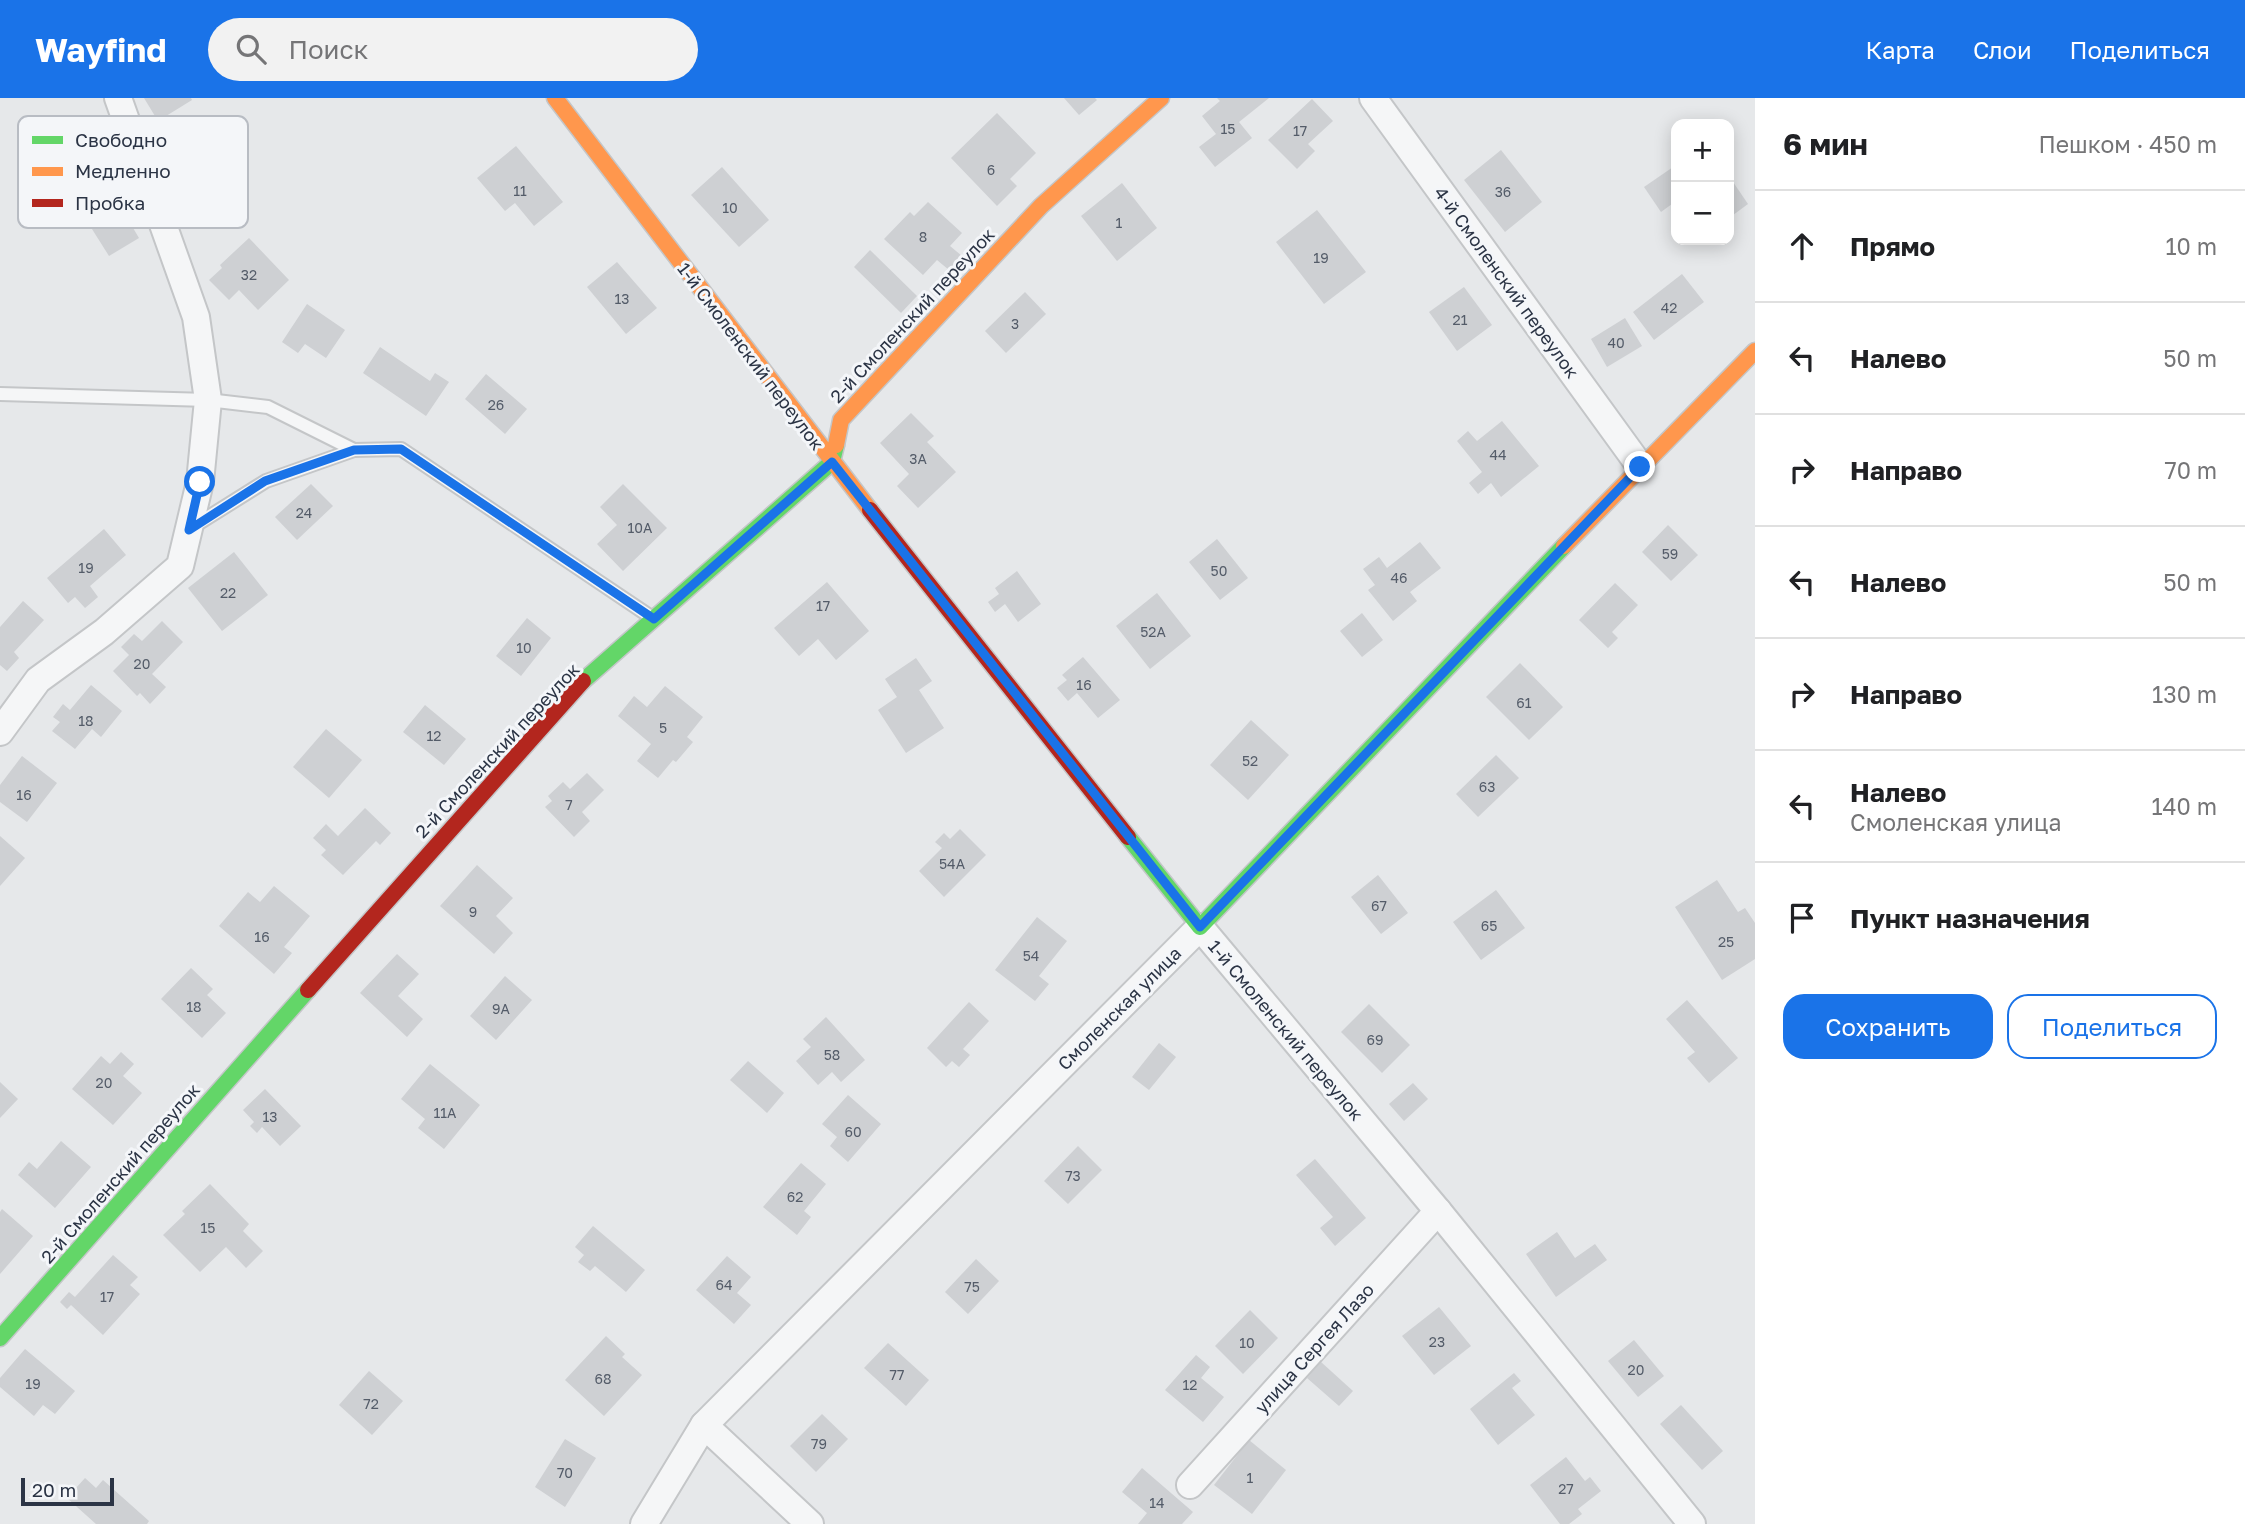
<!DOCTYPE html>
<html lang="ru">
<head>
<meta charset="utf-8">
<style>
  :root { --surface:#fff; --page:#f2f2f2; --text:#202124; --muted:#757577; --line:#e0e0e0; --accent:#1a73e8 }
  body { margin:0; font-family:"Golos Text",sans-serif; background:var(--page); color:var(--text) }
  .controls { position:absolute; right:21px; top:21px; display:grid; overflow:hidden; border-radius:14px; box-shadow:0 4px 18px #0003 }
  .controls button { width:63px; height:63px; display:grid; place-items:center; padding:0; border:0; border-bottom:2px solid var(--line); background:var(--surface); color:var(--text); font:35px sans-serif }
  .scale { position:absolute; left:21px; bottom:18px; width:93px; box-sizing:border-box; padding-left:7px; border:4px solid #2b3445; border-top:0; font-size:19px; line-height:24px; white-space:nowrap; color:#2b3445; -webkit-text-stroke:5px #f4f6f9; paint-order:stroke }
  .stop { position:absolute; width:21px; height:21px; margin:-16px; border:5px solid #1a73e8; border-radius:50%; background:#fff }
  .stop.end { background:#1a73e8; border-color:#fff; box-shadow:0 2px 7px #0008 }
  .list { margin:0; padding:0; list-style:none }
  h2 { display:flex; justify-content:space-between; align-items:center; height:91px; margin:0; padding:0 28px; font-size:30px }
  h2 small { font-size:23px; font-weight:400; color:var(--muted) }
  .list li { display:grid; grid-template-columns:46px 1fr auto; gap:21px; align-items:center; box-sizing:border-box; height:112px; padding:0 28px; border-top:2px solid var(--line) }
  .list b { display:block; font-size:26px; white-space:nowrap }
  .list p { margin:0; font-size:23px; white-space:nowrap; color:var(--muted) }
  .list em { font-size:23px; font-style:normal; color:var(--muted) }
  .actions { display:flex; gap:14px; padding:21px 28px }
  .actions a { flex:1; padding:16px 0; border:2px solid var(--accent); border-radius:21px; text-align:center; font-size:24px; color:var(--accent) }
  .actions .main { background:var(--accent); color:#fff }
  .icon { flex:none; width:38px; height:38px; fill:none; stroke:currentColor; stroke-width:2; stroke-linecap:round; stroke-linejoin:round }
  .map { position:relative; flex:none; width:1755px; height:1426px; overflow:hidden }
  header { display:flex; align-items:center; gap:42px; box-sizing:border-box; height:98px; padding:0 35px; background:var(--accent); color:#fff }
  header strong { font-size:33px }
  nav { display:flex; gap:38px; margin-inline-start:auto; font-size:24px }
  .search { width:490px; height:63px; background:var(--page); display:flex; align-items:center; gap:18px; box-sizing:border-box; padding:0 24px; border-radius:38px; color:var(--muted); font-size:26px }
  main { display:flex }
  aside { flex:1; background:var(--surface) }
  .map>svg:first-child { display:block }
</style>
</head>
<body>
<header>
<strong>Wayfind</strong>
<div class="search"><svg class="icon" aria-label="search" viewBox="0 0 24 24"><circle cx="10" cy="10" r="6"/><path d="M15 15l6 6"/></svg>Поиск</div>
<nav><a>Карта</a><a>Слои</a><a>Поделиться</a></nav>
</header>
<main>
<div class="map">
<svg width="1755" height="1426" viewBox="0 0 1755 1426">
  <rect width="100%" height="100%" fill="#e6e8ea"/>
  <g fill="#ced0d3">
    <path d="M144,0H191L192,2L158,23Z"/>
    <path d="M1064,0H1095L1097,2L1079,17Z"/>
    <path d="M1217,0H1269L1239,24L1252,40L1215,69L1199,49L1216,36L1202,18L1220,3Z"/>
    <path d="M1312,1L1333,23L1308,46L1315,53L1297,71L1268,42Z"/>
    <path d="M997,15L1036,55L1010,81L1017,88L997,108L951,60Z"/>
    <path d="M516,48L563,104L534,128L515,105L505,113L477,80Z"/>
    <path d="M1501,52L1542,104L1505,134L1464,82Z"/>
    <path d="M1676,67V103L1661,114L1644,89Z"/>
    <path d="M722,69L769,122L739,149L691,97Z"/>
    <path d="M1729,78L1748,106L1729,120Z"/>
    <path d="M1122,85L1157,130L1117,163L1081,118Z"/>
    <path d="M111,93L139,140L109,158L80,112Z"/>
    <path d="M928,104L962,135L950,148L962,158L949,172L937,162L923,177L884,141L910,114L914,118Z"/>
    <path d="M1317,112L1366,174L1324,206L1276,144Z"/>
    <path d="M249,140L289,182L258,212L239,192L229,202L209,182L222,170L220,167Z"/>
    <path d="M870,152L917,198L901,215L854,169Z"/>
    <path d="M617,164L657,210L626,236L587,189Z"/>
    <path d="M1682,176L1704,204L1654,242L1633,214Z"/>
    <path d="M1464,189L1492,227L1457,253L1429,214Z"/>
    <path d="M1025,194L1046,216L1006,255L985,233Z"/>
    <path d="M307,206L345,232L326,260L305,246L298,255L282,244Z"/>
    <path d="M1625,220L1642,248L1607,269L1591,241Z"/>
    <path d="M380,249L430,283L435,275L449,284L426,318L363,275Z"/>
    <path d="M486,276L527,311L505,336L465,301Z"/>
    <path d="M911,315L934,338L927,344L956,374L918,410L897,388L909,376L880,345Z"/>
    <path d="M1502,323L1539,368L1501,399L1491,385L1478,396L1469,385L1482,374L1457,343L1468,333L1477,343Z"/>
    <path d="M311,386L333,408L297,442L275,419Z"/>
    <path d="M623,386L667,430L623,473L597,446L617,427L600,409Z"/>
    <path d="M1668,427L1698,457L1671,483L1642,454Z"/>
    <path d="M104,431L126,457L90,488L98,499L85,510L75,499L68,505L47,480Z"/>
    <path d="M1217,441L1248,480L1220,502L1189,464Z"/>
    <path d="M1420,444L1441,470L1410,494L1417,503L1393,523L1368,492L1375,487L1363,471L1379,459L1387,470Z"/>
    <path d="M234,454L268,497L222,533L188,490Z"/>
    <path d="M1017,473L1041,506L1018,524L1005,506L995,514L988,504L999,496L995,490Z"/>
    <path d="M827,484L869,533L836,562L818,541L799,558L774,530Z"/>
    <path d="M1615,485L1638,507L1612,534L1618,540L1608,550L1579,522Z"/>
    <path d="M1157,495L1191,538L1150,571L1116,528Z"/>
    <path d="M23,503L44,522L14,554L19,560L7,573L0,567V529Z"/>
    <path d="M1362,515L1383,542L1362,559L1340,533Z"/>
    <path d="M527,520L551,540L521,578L496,558Z"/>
    <path d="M162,523L183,544L152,576L166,589L150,606L140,595L137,598L113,573L129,557L121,549L134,536L142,543Z"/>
    <path d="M1083,559L1120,602L1098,620L1077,595L1068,603L1057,590L1067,582L1062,577Z"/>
    <path d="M916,560L932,583L919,592L944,630L906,655L878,612L897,599L885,581Z"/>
    <path d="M1520,565L1563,609L1529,642L1486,599Z"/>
    <path d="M91,587L122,613L101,639L92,631L75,651L52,633L60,624L53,619L63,606L70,612Z"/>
    <path d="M665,588L703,619L687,639L693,644L676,664L673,662L658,680L637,663L651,646L618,618L634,598L647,609Z"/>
    <path d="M425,607L466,641L444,667L403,634Z"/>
    <path d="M1251,622L1289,657L1248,702L1210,667Z"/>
    <path d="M326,631L362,662L329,700L293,669Z"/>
    <path d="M1496,657L1519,680L1478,719L1456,696Z"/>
    <path d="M22,658L57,685L27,724L0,704V687Z"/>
    <path d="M587,675L604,692L582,714L590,723L574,739L545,709L552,703L548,698L563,684L570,691Z"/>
    <path d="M365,710L391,735L380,747L376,743L343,777L321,757L326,752L313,740L326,726L338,738Z"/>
    <path d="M960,731L986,757L944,799L919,773L942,750L935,744L944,735L950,741Z"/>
    <path d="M0,738L25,760L0,788Z"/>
    <path d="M477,767L513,800L496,818L513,835L494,856L440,808Z"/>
    <path d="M1378,777L1408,815L1381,836L1351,799Z"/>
    <path d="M1717,782L1738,814L1745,810L1755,825V861L1722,882L1675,809Z"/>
    <path d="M274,788L310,818L284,849L292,855L274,876L219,828L248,794L260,804Z"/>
    <path d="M1496,792L1525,830L1481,862L1453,824Z"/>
    <path d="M1037,819L1067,843L1039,878L1049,886L1035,903L995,872Z"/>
    <path d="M397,856L419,876L398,898L423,921L407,939L360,895Z"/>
    <path d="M191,870L213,891L207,897L226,915L202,940L161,901Z"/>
    <path d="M505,878L532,902L496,942L470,918Z"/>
    <path d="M1687,902L1738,960L1709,985L1687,960L1695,954L1666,921Z"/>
    <path d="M969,904L989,923L963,951L970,957L959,969L952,963L946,969L927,950Z"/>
    <path d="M1369,906L1410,947L1382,975L1341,934Z"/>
    <path d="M826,919L865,962L841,984L832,974L818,987L796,963L811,949L803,941Z"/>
    <path d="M1159,945L1176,959L1149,992L1132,979Z"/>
    <path d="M121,954L134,966L123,978L142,995L113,1027L72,991L101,958L110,966Z"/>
    <path d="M748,963L784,995L767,1015L730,982Z"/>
    <path d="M430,966L480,1007L444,1051L418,1030L425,1021L401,1001Z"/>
    <path d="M0,984L18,1001L0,1020Z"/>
    <path d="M1413,985L1428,1001L1404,1023L1389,1006Z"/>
    <path d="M265,991L301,1028L280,1048L262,1029L257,1035L250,1028L254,1024L243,1012Z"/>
    <path d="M848,997L881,1026L848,1064L830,1048L837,1039L822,1026Z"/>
    <path d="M61,1043L91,1069L55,1110L18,1077L29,1064L37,1071Z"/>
    <path d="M1078,1048L1102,1072L1068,1106L1044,1083Z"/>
    <path d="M1315,1061L1366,1120L1335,1148L1320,1130L1333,1119L1296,1077Z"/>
    <path d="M801,1065L826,1086L804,1113L811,1119L797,1137L763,1109Z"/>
    <path d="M210,1086L249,1126L243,1133L263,1153L246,1170L226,1149L200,1174L163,1137L185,1116L182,1113Z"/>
    <path d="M2,1111L33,1138L0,1176V1114Z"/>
    <path d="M593,1128L645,1172L626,1194L595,1168L590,1173L578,1164L584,1157L575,1149Z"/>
    <path d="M1557,1134L1575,1160L1595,1146L1607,1162L1556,1199L1526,1156Z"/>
    <path d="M113,1157L138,1179L130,1187L140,1196L103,1237L71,1207L67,1211L60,1204L69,1194L75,1199Z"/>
    <path d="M727,1158L751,1179L737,1195L751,1207L734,1226L696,1192Z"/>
    <path d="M976,1161L999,1183L968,1216L945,1194Z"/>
    <path d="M1439,1209L1471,1248L1434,1277L1402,1238Z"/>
    <path d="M1250,1212L1278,1240L1243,1276L1215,1248Z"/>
    <path d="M606,1238L625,1256L622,1259L642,1277L604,1318L565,1282Z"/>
    <path d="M1634,1242L1664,1278L1638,1299L1608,1263Z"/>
    <path d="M888,1245L929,1282L906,1308L864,1270Z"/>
    <path d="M25,1251L75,1293L55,1316L43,1307L34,1318L0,1289V1280Z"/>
    <path d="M1196,1257L1210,1269L1201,1280L1224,1299L1203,1324L1165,1292Z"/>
    <path d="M1321,1264L1353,1293L1339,1308L1307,1280Z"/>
    <path d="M369,1273L403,1303L372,1337L339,1307Z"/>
    <path d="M1514,1275L1521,1283L1512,1290L1535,1317L1498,1347L1470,1311Z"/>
    <path d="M1681,1307L1723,1353L1702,1372L1660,1326Z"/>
    <path d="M822,1316L848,1341L816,1374L790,1348Z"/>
    <path d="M565,1341L596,1360L565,1409L535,1389Z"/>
    <path d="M1249,1342L1286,1372L1252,1416L1214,1387Z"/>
    <path d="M1566,1359L1585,1383L1590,1379L1601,1393L1578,1411L1582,1416L1569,1426H1560L1530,1387Z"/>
    <path d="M1142,1370L1193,1414L1182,1426H1138L1147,1415L1122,1394Z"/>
    <path d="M85,1380L96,1390L103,1382L149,1423L147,1426H96L67,1400Z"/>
  </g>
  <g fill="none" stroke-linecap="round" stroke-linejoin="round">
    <g stroke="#c4c6c8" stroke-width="16">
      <g id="lane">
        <path d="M0,296L208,302L268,309L354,352L401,351L651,519"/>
        <path d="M191,430L266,383L354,352"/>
      </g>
    </g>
    <g stroke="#c4c6c8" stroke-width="30">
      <g id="street">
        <path d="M1373,0L1640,368"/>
        <path d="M0,634L38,582L104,534L180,468L200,384L208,302L196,219L118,0"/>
        <path d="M704,1327L810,1426"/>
        <path d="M1190,1387L1438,1113"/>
        <path d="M644,1426L704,1327L1200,829L1438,1113L1692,1426"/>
      </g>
    </g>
    <g stroke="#c4c6c8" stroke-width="19">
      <g id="fast">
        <path d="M583,583L832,364L836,347"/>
        <path d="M1128,739L1200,829L1564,448"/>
        <path d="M0,1240L308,892"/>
      </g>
    </g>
    <g stroke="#c4c6c8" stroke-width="19">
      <g id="slow">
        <path d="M555,0L870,412"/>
        <path d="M836,347L841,322L1041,108L1161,0"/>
        <path d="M1564,448L1755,253"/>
      </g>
    </g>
    <g stroke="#c4c6c8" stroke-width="19">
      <g id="jam">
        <path d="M870,412L1128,739"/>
        <path d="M308,892L583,583"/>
      </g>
    </g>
    <use href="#lane" stroke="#f5f6f7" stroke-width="12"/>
    <use href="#street" stroke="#f5f6f7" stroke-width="26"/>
    <use href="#fast" stroke="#63d668" stroke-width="16"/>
    <use href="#slow" stroke="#ff974d" stroke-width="16"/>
    <use href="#jam" stroke="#b3261e" stroke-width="16"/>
  </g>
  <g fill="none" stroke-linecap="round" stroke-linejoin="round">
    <path stroke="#1a73e8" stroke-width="9" d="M200,384L189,432L265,383L354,352L401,351L654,521L832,364L1200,829L1640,369"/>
  </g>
  <g text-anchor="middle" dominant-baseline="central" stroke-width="6" stroke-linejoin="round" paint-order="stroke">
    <g font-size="14" fill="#545c69">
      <text x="1228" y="30">15</text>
      <text x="1300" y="32">17</text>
      <text x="991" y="71">6</text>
      <text x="520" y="92">11</text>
      <text x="1503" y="93">36</text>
      <text x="730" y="109">10</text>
      <text x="1119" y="124">1</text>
      <text x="923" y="138">8</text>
      <text x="1321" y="159">19</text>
      <text x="249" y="176">32</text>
      <text x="622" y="200">13</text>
      <text x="1669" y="209">42</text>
      <text x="1460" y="221">21</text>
      <text x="1015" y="225">3</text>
      <text x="1616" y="244">40</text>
      <text x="496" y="306">26</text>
      <text x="1498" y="356">44</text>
      <text x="918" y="360">3А</text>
      <text x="304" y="414">24</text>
      <text x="640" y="429">10А</text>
      <text x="1670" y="455">59</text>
      <text x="86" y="469">19</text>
      <text x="1219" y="472">50</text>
      <text x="1399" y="479">46</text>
      <text x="228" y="494">22</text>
      <text x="823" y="507">17</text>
      <text x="1153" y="533">52А</text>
      <text x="524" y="549">10</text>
      <text x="142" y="565">20</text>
      <text x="1084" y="586">16</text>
      <text x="1524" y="604">61</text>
      <text x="86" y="622">18</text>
      <text x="663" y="629">5</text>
      <text x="434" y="637">12</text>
      <text x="1250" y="662">52</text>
      <text x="1487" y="688">63</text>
      <text x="24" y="696">16</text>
      <text x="569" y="706">7</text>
      <text x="952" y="765">54А</text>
      <text x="1379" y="807">67</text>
      <text x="473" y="813">9</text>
      <text x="1489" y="827">65</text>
      <text x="262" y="838">16</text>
      <text x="1726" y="843">25</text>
      <text x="1031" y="857">54</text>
      <text x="194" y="908">18</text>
      <text x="501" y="910">9А</text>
      <text x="1375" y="941">69</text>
      <text x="832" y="956">58</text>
      <text x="104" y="984">20</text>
      <text x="445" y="1014">11А</text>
      <text x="270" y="1018">13</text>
      <text x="853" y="1033">60</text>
      <text x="1073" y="1077">73</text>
      <text x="795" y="1098">62</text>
      <text x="208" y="1129">15</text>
      <text x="724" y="1186">64</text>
      <text x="972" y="1188">75</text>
      <text x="107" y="1198">17</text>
      <text x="1437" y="1243">23</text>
      <text x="1247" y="1244">10</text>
      <text x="1636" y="1271">20</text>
      <text x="897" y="1276">77</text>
      <text x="603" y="1280">68</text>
      <text x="33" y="1285">19</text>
      <text x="1190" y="1286">12</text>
      <text x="371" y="1305">72</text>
      <text x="819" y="1345">79</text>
      <text x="565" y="1374">70</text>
      <text x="1250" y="1379">1</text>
      <text x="1566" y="1390">27</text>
      <text x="1157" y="1404">14</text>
    </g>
    <g font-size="18" fill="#2b3445" stroke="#f4f6f9">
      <text transform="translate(1507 184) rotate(54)">4-й Смоленский переулок</text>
      <text transform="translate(912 217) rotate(-47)">2-й Смоленский переулок</text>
      <text transform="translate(751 258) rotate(53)">1-й Смоленский переулок</text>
      <text transform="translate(497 652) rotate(-47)">2-й Смоленский переулок</text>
      <text transform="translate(1119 910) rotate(-45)">Смоленская улица</text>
      <text transform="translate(1286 932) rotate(50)">1-й Смоленский переулок</text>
      <text transform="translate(120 1075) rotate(-49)">2-й Смоленский переулок</text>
      <text transform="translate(1314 1250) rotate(-48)">улица Сергея Лазо</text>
    </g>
  </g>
  <rect x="18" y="18" width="230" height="112" rx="10" fill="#f4f6f9" stroke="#b8bcc3" stroke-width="2"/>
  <rect x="32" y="38" width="31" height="8" fill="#63d668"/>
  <rect x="32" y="69" width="31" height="9" fill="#ff974d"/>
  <rect x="32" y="101" width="31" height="8" fill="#b3261e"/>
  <g font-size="19" fill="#2b3445">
    <text x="75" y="49">Свободно</text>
    <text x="75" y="80">Медленно</text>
    <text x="75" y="112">Пробка</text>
  </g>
</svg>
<div class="controls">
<button>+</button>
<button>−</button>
</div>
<div class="scale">20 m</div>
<div class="stop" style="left:200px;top:384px"></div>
<div class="stop end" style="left:1640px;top:369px"></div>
</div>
<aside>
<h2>6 мин<small>Пешком · 450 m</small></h2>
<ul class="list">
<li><svg class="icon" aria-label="ahead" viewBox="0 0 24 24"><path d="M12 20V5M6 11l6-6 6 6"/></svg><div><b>Прямо</b></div><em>10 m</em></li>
<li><svg class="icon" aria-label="left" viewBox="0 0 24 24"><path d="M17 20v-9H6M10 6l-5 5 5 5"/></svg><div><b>Налево</b></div><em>50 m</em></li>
<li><svg class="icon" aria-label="right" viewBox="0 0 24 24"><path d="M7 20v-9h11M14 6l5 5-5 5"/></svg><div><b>Направо</b></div><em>70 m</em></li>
<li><svg class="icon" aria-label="left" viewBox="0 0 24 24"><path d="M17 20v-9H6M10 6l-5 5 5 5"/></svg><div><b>Налево</b></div><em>50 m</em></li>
<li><svg class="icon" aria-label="right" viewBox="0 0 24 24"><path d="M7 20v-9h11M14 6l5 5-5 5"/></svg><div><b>Направо</b></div><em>130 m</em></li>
<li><svg class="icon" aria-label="left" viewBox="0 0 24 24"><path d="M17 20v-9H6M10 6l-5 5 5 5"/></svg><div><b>Налево</b><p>Смоленская улица</p></div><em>140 m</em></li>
<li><svg class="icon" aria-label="arrive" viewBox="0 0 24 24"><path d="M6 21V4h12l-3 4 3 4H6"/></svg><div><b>Пункт назначения</b></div></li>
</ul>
<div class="actions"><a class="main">Сохранить</a><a>Поделиться</a></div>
</aside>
</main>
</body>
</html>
